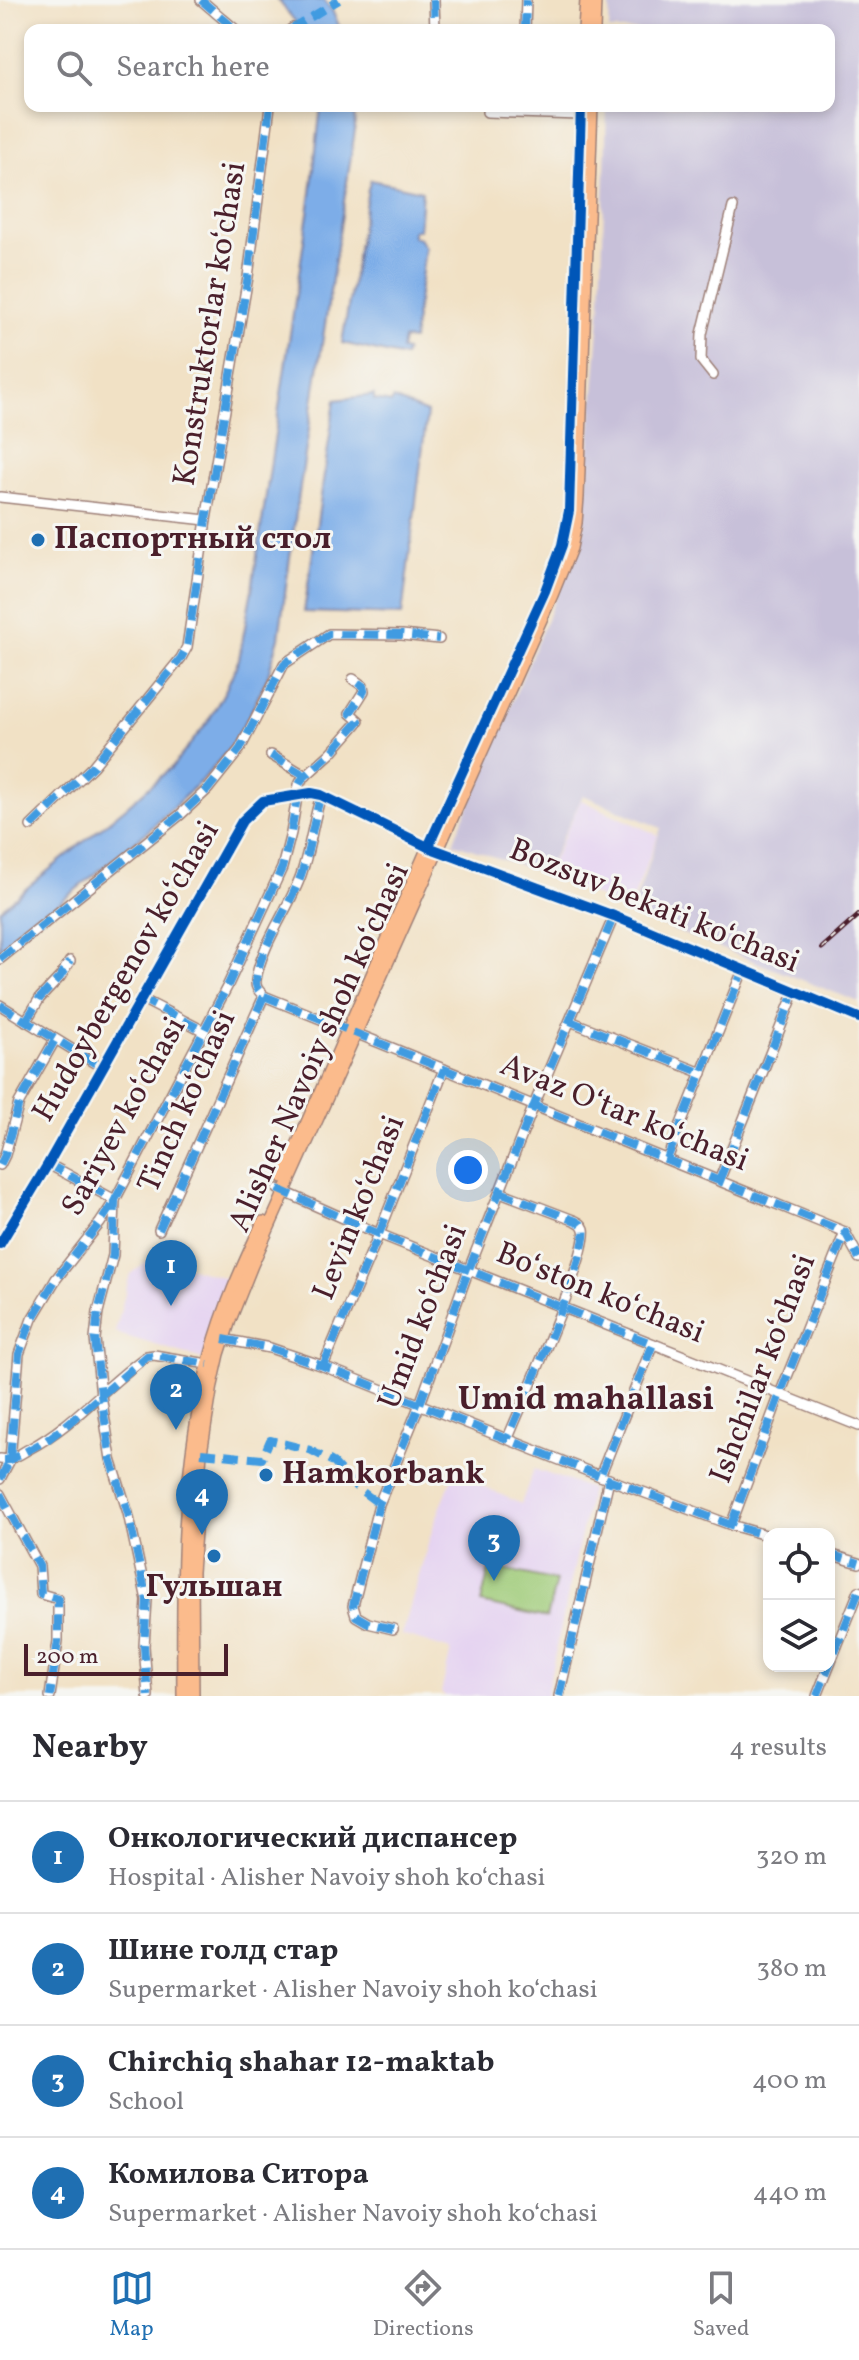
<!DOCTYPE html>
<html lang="en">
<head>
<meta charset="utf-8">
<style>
  :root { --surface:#fff; --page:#f2f2f3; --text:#2b2b33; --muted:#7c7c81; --line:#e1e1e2; --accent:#1f6fb2 }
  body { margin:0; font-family:Vollkorn,serif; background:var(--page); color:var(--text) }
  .controls { position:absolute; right:24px; bottom:24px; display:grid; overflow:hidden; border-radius:16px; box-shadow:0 4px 12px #0003 }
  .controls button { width:72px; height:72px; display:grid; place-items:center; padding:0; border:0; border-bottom:2px solid var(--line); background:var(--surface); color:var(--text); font:40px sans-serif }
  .scale { position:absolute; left:24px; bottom:20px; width:204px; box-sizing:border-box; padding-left:8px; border:4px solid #4a1f2b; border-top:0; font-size:22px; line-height:28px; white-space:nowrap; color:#4a1f2b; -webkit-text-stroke:6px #f6f6f2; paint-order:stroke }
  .you { position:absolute; left:468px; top:1170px; width:28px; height:28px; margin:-20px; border:6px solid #fff; border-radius:50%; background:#1a73e8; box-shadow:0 0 0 12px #1a73e833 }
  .badge { display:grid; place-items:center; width:52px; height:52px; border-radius:50%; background:var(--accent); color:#fff; font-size:26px; font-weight:700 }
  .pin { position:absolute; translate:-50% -66px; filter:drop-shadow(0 2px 4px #0008) }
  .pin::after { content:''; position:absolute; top:42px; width:28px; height:24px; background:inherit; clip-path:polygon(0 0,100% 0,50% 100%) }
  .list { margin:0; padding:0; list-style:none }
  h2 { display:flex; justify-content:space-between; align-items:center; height:104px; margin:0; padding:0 32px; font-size:34px }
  h2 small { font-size:26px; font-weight:400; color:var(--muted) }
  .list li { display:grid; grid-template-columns:52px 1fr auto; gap:24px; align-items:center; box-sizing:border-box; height:112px; padding:0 32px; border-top:2px solid var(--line) }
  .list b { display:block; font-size:30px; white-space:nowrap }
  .list p { margin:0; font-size:26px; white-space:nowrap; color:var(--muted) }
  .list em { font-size:26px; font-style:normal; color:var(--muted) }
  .icon { flex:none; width:44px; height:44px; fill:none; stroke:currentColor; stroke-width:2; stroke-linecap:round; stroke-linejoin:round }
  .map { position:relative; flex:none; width:859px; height:1696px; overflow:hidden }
  .search { position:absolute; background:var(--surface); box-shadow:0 4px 12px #0003; left:24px; right:24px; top:24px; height:88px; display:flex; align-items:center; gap:20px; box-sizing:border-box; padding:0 28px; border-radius:16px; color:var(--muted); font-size:30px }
  .sheet { height:552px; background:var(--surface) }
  nav { display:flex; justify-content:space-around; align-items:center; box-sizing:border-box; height:112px; border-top:2px solid var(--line); background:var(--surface); font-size:22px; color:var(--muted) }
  nav a { display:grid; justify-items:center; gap:4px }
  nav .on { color:var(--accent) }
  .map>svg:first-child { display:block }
</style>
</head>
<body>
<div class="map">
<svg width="859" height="1696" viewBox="0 0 859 1696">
  <rect width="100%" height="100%" fill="#f6f6f2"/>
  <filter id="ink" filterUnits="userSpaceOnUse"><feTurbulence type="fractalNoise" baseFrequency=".0125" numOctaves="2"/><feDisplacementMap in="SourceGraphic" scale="16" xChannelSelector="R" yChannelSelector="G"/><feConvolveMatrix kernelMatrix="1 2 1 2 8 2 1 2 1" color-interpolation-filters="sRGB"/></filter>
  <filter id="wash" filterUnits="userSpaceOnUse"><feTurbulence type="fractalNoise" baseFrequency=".006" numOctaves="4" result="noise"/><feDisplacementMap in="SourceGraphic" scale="32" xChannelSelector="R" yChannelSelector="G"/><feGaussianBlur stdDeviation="1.8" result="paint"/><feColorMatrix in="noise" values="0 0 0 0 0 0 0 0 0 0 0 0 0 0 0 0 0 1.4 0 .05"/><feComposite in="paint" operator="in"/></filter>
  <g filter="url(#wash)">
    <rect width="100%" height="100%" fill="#f1e1c5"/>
    <g fill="#e5d3f1">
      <path d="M581,800L658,835L629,910L546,875Z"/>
      <path d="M153,1257L228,1279L203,1359L115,1333L130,1274Z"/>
      <path d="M534,1469L591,1489L546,1696H446L441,1693L451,1650L402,1635L433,1527L454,1473L521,1504Z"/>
    </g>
    <path fill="#c7c0d9" d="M610,0H859V1002L631,914L661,828L583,795L545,874L453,843L583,533L601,302L607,106H829V30H609Z"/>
    <path fill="#9fcb78" stroke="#747552" stroke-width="2" d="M490,1566L556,1581L547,1618L481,1603Z"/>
    <g fill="#7dade8" stroke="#64668a" stroke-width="2">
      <path d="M278,0H324L332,10L341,30H302Z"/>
      <path d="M321,106H354L355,130L296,513L279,638L267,678L250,714L230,748L205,777L147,832L0,951V910L125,808L173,766L209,720L226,689L239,659L252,589L311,193Z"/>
      <path d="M371,180L422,191L419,230H413V237L419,238L425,248L413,340L403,339L401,350L406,351L404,357L342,343L368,189Z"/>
      <path d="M374,395V400L392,403L393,399L427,413L402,615L304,612L335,400Z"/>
    </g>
  </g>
  <g filter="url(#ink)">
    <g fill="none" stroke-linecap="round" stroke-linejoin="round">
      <g stroke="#9e8078" stroke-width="12">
        <g id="minor">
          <path d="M201,0L236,30"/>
          <path d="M434,0L435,30"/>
          <path d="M290,30L293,28"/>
          <path d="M525,30L526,0"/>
          <path d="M487,112L581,115"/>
          <path d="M713,375L701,360L702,334L733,207"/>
          <path d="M0,497L206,520"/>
          <path d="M271,755L306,776"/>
          <path d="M321,795C313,822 310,849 301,875C289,909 261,945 256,980C255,988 259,991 264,996L845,1232L859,1258"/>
          <path d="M31,826L93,766L181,658L187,647L206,520L248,277L270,106"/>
          <path d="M0,959L180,815L208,789L240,749L284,664L329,634L402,635L439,639"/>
          <path d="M140,998L204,1031"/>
          <path d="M0,1005L101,1067"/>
          <path d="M26,1021L40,998L60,977L70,961"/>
          <path d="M570,1021L702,1073"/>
          <path d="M667,1159L743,970"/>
          <path d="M48,1164L115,1200L113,1255L98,1312L95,1339L101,1395L111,1459L128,1513L147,1600L144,1646L148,1696"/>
          <path d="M0,1165L5,1155L19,1103L55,1040"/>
          <path d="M719,1181L795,991"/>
          <path d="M278,1189L379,1234L859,1426"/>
          <path d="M500,1192L576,1221C580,1223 582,1224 584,1229C590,1253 521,1406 508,1438"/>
          <path d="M159,1230L264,996"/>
          <path d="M0,1244L48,1164L242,821L263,801L311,793L321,795L428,847L614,916L859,1018"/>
          <path d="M223,1339L270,1348L323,1366L600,1476L731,1525L769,1536"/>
          <path d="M323,1366L379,1234L444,1069"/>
          <path d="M0,1459C12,1461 18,1455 29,1449C74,1425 106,1385 147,1356L154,1355L208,1364"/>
          <path d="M600,1476L653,1344"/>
          <path d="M0,1479L10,1460L19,1354L32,1319L56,1279L100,1223L115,1200L227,987L282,868L291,833L299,785L302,779L331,753L359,721L350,713L364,691L363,686L353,679"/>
          <path d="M0,1494L39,1566L41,1594L58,1599V1641L50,1696"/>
          <path d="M731,1525L780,1394L845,1232"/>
          <path d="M829,1554L859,1563"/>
          <path d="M393,1629L368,1623L356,1616L353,1606L379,1504L420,1404L469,1269L534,1105L614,916"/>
          <path d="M559,1696L609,1479"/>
          <path d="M817,1696L859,1591"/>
        </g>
      </g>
      <g stroke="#9e8078" stroke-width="14">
        <g id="major">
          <path d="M584,30L586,0"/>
          <path d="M594,30L595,0"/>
          <path d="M283,1177L428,847L545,591L562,545L569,511L581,106"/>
          <path d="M183,1696C182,1582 181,1465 211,1354C223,1308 243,1265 263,1222"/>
          <path d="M193,1696L192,1572L201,1453L212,1385L219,1354L230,1320L252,1265L552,595L571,548L576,523L578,497L592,106"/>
        </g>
      </g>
      <use href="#minor" stroke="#fff" stroke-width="9"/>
      <use href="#major" stroke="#fbbb8c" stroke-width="11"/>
      <g stroke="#4a1f2b" stroke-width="5">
        <path id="rail" d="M822,948L859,915"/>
      </g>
      <use href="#rail" stroke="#f6f6f2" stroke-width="2" stroke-dasharray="6" stroke-linecap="butt"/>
      <g stroke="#409be1" stroke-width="8" stroke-dasharray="16 8" stroke-linecap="butt">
        <path d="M201,0L236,30"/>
        <path d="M434,0L435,30"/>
        <path d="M290,30L339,0"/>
        <path d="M525,30L526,0"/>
        <path d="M522,112V106"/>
        <path d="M271,755L306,776"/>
        <path d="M321,795C313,822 310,849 301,875C289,909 261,945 256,980C255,988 259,991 264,996L845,1232L859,1258"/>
        <path d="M31,826L93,766L181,658L187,647L206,520L248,277L270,106"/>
        <path d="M0,959L180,815L208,789L240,749L284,664L329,634L402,635L439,639"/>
        <path d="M140,998L204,1031"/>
        <path d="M0,1005L101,1067"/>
        <path d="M26,1021L40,998L60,977L70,961"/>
        <path d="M570,1021L702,1073"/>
        <path d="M667,1159L743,970"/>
        <path d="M48,1164L115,1200L113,1255L98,1312L95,1339L101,1395L111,1459L128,1513L147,1600L144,1646L148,1696"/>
        <path d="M0,1165L5,1155L19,1103L55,1040"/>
        <path d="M719,1181L795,991"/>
        <path d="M278,1189L379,1234L653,1344L600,1476"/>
        <path d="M500,1192L576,1221C580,1223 582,1224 584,1229C590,1253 521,1406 508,1438"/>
        <path d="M159,1230L264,996"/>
        <path d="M223,1339L270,1348L323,1366L600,1476L731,1525L769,1536"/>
        <path d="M323,1366L379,1234L444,1069"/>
        <path d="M201,1453L262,1459L270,1440L310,1450L333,1462L356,1487L379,1504"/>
        <path d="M4,1460H10L47,1440L64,1427L147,1356L154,1355L208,1364"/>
        <path d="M0,1479L10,1460L19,1354L32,1319L56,1279L100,1223L115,1200L227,987L282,868L291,833L299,785L302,779L331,753L359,721L350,713L364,691L363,686L353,679"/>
        <path d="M0,1494L39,1566L41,1594L58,1599V1641L50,1696"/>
        <path d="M731,1525L780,1394L845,1232"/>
        <path d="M829,1554L859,1563"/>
        <path d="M393,1629L368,1623L356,1616L353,1606L379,1504L420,1404L469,1269L534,1105L614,916"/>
        <path d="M559,1696L609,1479"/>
        <path d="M817,1696L859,1591"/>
      </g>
      <g stroke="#f6f6f2" stroke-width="15">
        <g id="cycleway">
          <path d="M428,847L545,591L562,545L569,511L581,106"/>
          <path d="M0,1244L48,1164L242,821L263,801L311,793L321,795L428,847L614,916L859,1018"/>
        </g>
      </g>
      <use href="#cycleway" stroke="#0057b8" stroke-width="10"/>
    </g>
  </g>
  <g fill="#1f6fb2" stroke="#f6f6f2" stroke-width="3">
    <circle cx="38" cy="540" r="8"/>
    <circle cx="266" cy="1475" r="8"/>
    <circle cx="214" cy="1556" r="8"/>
  </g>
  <g text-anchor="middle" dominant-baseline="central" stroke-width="6" stroke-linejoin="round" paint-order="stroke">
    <g font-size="32" fill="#4a1f2b" stroke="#f6f6f2">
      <text transform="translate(211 324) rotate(-81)">Konstruktorlar ko‘chasi</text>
      <text transform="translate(654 907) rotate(22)">Bozsuv bekati ko‘chasi</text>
      <text transform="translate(127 972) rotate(-60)">Hudoybergenov ko‘chasi</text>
      <text transform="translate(320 1048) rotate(-66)">Alisher Navoiy shoh koʻchasi</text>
      <text transform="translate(188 1102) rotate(-66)">Tinch ko‘chasi</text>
      <text transform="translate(624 1114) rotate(22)">Avaz O‘tar ko‘chasi</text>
      <text transform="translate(125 1117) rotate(-61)">Sariyev ko‘chasi</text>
      <text transform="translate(360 1208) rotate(-68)">Levin ko‘chasi</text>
      <text transform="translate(600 1294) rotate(22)">Bo‘ston ko‘chasi</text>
      <text transform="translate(424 1317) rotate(-69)">Umid ko‘chasi</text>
      <text transform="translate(764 1369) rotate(-69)">Ishchilar ko‘chasi</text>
    </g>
    <g font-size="32" font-weight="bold" fill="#4a1f2b" stroke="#f6f6f2" text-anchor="start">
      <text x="54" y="540">Паспортный стол</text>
      <text x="282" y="1475">Hamkorbank</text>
      <text x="214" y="1588" text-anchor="middle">Гульшан</text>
    </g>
    <g font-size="34" font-weight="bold" fill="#4a1f2b" stroke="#f6f6f2">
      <text x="586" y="1400">Umid mahallasi</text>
    </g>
  </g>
</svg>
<div class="controls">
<button><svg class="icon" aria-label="locate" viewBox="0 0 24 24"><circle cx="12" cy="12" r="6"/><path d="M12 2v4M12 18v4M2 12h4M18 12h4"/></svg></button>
<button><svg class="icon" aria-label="layers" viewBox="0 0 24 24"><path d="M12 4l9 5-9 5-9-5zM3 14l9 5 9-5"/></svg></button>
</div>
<div class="scale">200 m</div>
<div class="you"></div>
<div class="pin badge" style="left:171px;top:1306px">1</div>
<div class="pin badge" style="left:176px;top:1430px">2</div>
<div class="pin badge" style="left:494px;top:1581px">3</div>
<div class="pin badge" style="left:202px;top:1535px">4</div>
<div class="search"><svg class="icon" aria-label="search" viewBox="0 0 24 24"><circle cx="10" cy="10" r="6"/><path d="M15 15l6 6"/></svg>Search here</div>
</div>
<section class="sheet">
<h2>Nearby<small>4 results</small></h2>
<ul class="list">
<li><span class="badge">1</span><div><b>Онкологический диспансер</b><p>Hospital · Alisher Navoiy shoh koʻchasi</p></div><em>320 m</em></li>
<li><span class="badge">2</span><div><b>Шине голд стар</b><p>Supermarket · Alisher Navoiy shoh koʻchasi</p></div><em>380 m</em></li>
<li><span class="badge">3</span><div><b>Chirchiq shahar 12-maktab</b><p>School</p></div><em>400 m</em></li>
<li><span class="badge">4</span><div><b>Комилова Ситора</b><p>Supermarket · Alisher Navoiy shoh koʻchasi</p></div><em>440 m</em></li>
</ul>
</section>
<nav>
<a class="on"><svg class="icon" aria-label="map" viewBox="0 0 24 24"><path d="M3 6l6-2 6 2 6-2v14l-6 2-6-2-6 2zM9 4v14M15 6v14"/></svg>Map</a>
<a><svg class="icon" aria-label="directions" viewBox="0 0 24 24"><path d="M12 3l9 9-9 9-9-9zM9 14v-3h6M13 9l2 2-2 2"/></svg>Directions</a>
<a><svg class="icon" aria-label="saved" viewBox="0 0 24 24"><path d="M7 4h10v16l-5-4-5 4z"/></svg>Saved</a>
</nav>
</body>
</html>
